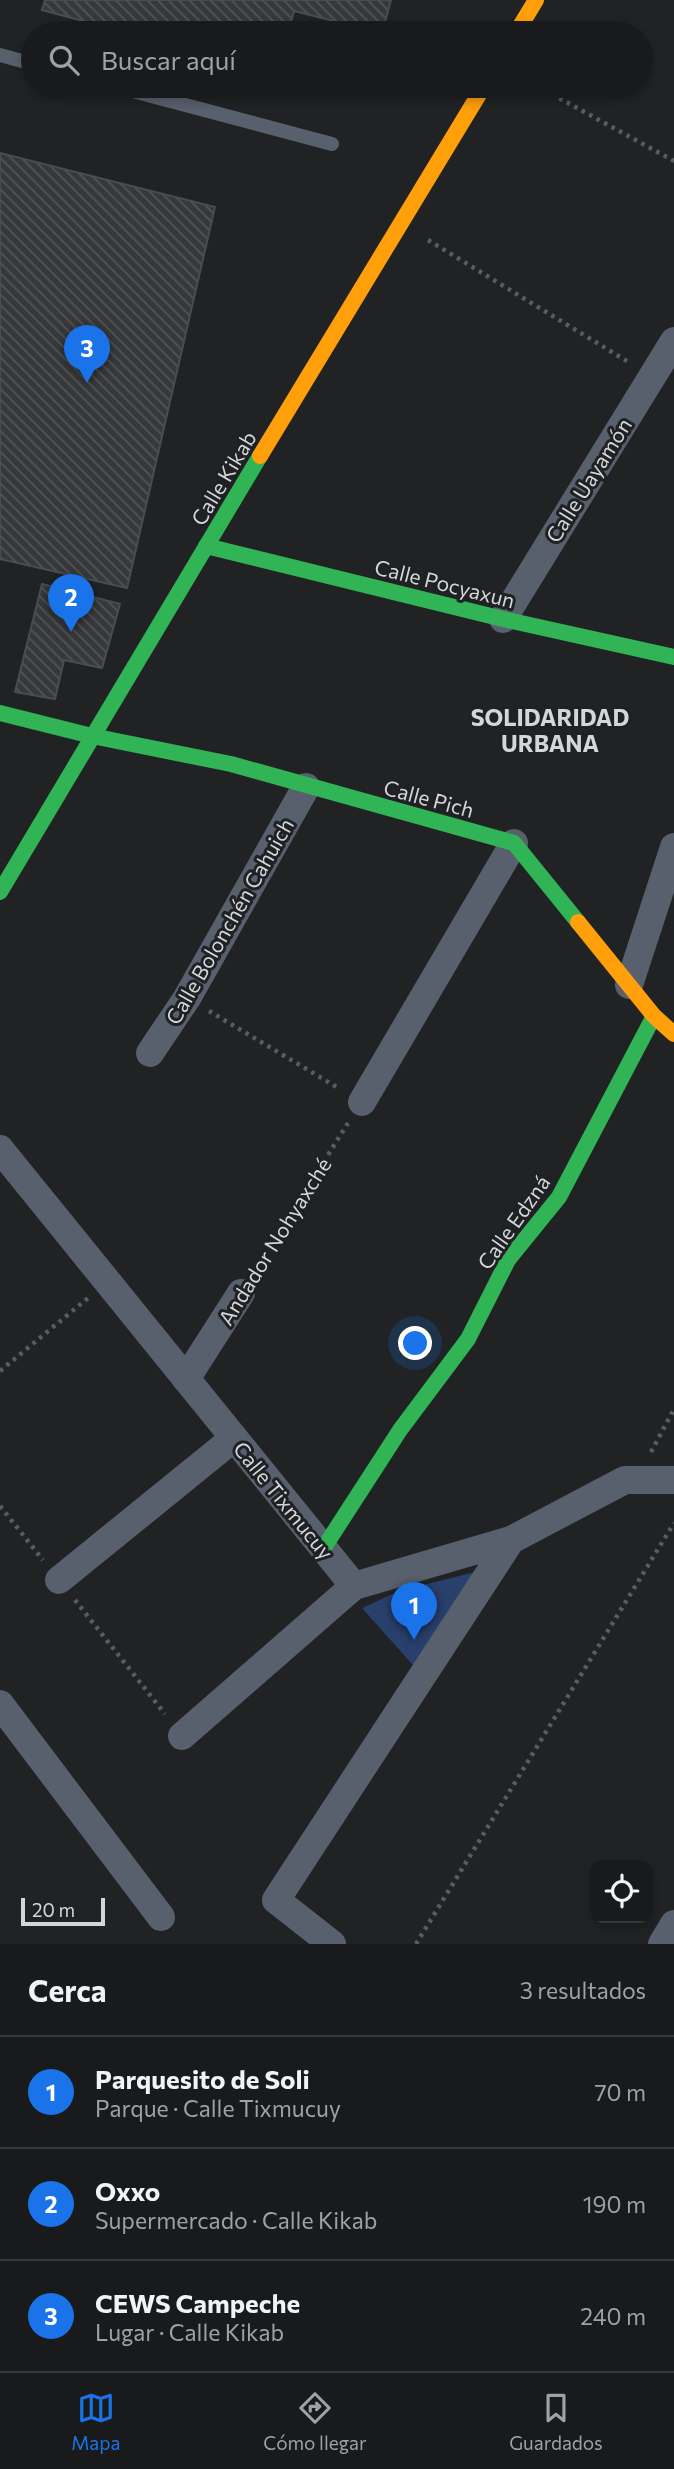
<!DOCTYPE html>
<html lang="es">
<head>
<meta charset="utf-8">
<style>
  :root { --surface:#181a1b; --page:#252728; --text:#f1f3f6; --muted:#9fa1a3; --line:#36383a; --accent:#1a73e8 }
  body { margin:0; font-family:Commissioner,sans-serif; background:var(--page); color:var(--text) }
  .controls { position:absolute; right:21px; bottom:21px; display:grid; overflow:hidden; border-radius:14px; box-shadow:0 4px 10px #0003 }
  .controls button { width:63px; height:63px; display:grid; place-items:center; padding:0; border:0; border-bottom:2px solid var(--line); background:var(--surface); color:var(--text); font:35px sans-serif }
  .scale { position:absolute; left:21px; bottom:18px; width:84px; box-sizing:border-box; padding-left:7px; border:4px solid #d4d6d8; border-top:0; font-size:19px; line-height:24px; white-space:nowrap; color:#d4d6d8; -webkit-text-stroke:5px #1f2125; paint-order:stroke }
  .you { position:absolute; left:416px; top:1344px; width:24px; height:24px; margin:-18px; border:5px solid #fff; border-radius:50%; background:#1a73e8; box-shadow:0 0 0 10px #1a73e833 }
  .badge { display:grid; place-items:center; width:46px; height:46px; border-radius:50%; background:var(--accent); color:#fff; font-size:23px; font-weight:700 }
  .pin { position:absolute; translate:-50% -58px; filter:drop-shadow(0 2px 4px #0008) }
  .pin::after { content:''; position:absolute; top:37px; width:24px; height:21px; background:inherit; clip-path:polygon(0 0,100% 0,50% 100%) }
  .list { margin:0; padding:0; list-style:none }
  h2 { display:flex; justify-content:space-between; align-items:center; height:91px; margin:0; padding:0 28px; font-size:30px }
  h2 small { font-size:23px; font-weight:400; color:var(--muted) }
  .list li { display:grid; grid-template-columns:46px 1fr auto; gap:21px; align-items:center; box-sizing:border-box; height:112px; padding:0 28px; border-top:2px solid var(--line) }
  .list b { display:block; font-size:26px; white-space:nowrap }
  .list p { margin:0; font-size:23px; white-space:nowrap; color:var(--muted) }
  .list em { font-size:23px; font-style:normal; color:var(--muted) }
  .icon { flex:none; width:38px; height:38px; fill:none; stroke:currentColor; stroke-width:2; stroke-linecap:round; stroke-linejoin:round }
  .map { position:relative; flex:none; width:674px; height:1944px; overflow:hidden }
  .search { position:absolute; background:var(--surface); box-shadow:0 4px 10px #0003; left:21px; right:21px; top:21px; height:77px; display:flex; align-items:center; gap:18px; box-sizing:border-box; padding:0 24px; border-radius:38px; color:var(--muted); font-size:26px }
  .sheet { height:427px; background:var(--surface) }
  nav { display:flex; justify-content:space-around; align-items:center; box-sizing:border-box; height:98px; border-top:2px solid var(--line); background:var(--surface); font-size:19px; color:var(--muted) }
  nav a { display:grid; justify-items:center; gap:4px }
  nav .on { color:var(--accent) }
  .map>svg:first-child { display:block }
</style>
</head>
<body>
<div class="map">
<svg width="674" height="1944" viewBox="0 0 674 1944">
  <defs>
    <pattern id="building-back-hatch" width="6" height="6" patternUnits="userSpaceOnUse" patternTransform="scale(1.75)"><rect width="6" height="6" fill="#373839"/><path d="M-1 5l2 2M0 0l6 6M5-1l2 2" fill="none" stroke="#535455"/></pattern>
  </defs>
  <rect width="100%" height="100%" fill="#202224"/>
  <path fill="#293f6c" d="M475,1572L420,1673L362,1608L399,1591Z"/>
  <g fill="url(#building-back-hatch)" stroke="#4a4c4d" stroke-width="2">
    <path d="M45,0H391L382,33L294,11L288,33H128L42,10Z"/>
    <path d="M0,153L215,207L127,588L0,559Z"/>
    <path d="M42,584L120,604L102,668L64,660L55,699L15,692Z"/>
  </g>
  <g fill="none" stroke-linecap="round" stroke-linejoin="round">
    <g stroke="#575d65" stroke-width="4.5" stroke-dasharray="3.5 5" stroke-linecap="butt">
      <path d="M537,86L674,161"/>
      <path d="M428,240L630,363"/>
      <path d="M209,1011L340,1089"/>
      <path d="M256,1270L348,1123"/>
      <path d="M0,1371L88,1298"/>
      <path d="M651,1452L674,1409"/>
      <path d="M0,1506L43,1560"/>
      <path d="M75,1600L165,1714"/>
      <path d="M416,1944L674,1523"/>
    </g>
    <g stroke="#585f6d" stroke-width="14">
      <path d="M0,55L33,64"/>
      <path d="M114,86L332,144"/>
    </g>
    <g stroke="#585f6d" stroke-width="28">
      <path d="M503,619L674,341"/>
      <path d="M629,985L674,847"/>
      <path d="M150,1053L187,998L306,787"/>
      <path d="M362,1102L514,843"/>
      <path d="M0,1149L354,1586"/>
      <path d="M186,1379L241,1293"/>
      <path d="M59,1580L234,1438"/>
      <path d="M0,1704L161,1917"/>
      <path d="M182,1736L354,1586L511,1540L625,1480H674"/>
      <path d="M332,1944L276,1900L511,1540"/>
      <path d="M662,1944L674,1924"/>
    </g>
    <g stroke="#30b455" stroke-width="16">
      <path d="M206,546L503,619L674,657"/>
      <path d="M0,713L92,736L231,764L514,843L578,922"/>
      <path d="M0,892L260,456"/>
      <path d="M323,1549L400,1430L468,1339L508,1260L559,1197L654,1016"/>
    </g>
    <g stroke="#ff9f0a" stroke-width="16">
      <path d="M516,33L536,0"/>
      <path d="M260,456L484,86"/>
      <path d="M578,922L654,1016L674,1034"/>
    </g>
  </g>
  <g text-anchor="middle" dominant-baseline="central" stroke-width="6" stroke-linejoin="round" paint-order="stroke">
    <g font-size="21" fill="#d4d6d8" stroke="#1f2125">
      <text transform="translate(223 478) rotate(-59)">Calle Kikab</text>
      <text transform="translate(588 480) rotate(-58)">Calle Uayamón</text>
      <text transform="translate(445 583) rotate(14)">Calle Pocyaxun</text>
      <text transform="translate(429 798) rotate(15)">Calle Pich</text>
      <text transform="translate(229 921) rotate(-60)">Calle Bolonchén Cahuich</text>
      <text transform="translate(513 1222) rotate(-55)">Calle Edzná</text>
      <text transform="translate(274 1241) rotate(-58)">Andador Nohyaxché</text>
      <text transform="translate(284 1500) rotate(51)">Calle Tixmucuy</text>
    </g>
    <g font-size="23" font-weight="bold" fill="#d4d6d8" stroke="#1f2125">
      <text x="550" y="717">SOLIDARIDAD<tspan x="550" dy="26">URBANA</tspan></text>
    </g>
  </g>
</svg>
<div class="controls">
<button><svg class="icon" aria-label="locate" viewBox="0 0 24 24"><circle cx="12" cy="12" r="6"/><path d="M12 2v4M12 18v4M2 12h4M18 12h4"/></svg></button>
</div>
<div class="scale">20 m</div>
<div class="you"></div>
<div class="pin badge" style="left:414px;top:1640px">1</div>
<div class="pin badge" style="left:71px;top:632px">2</div>
<div class="pin badge" style="left:87px;top:383px">3</div>
<div class="search"><svg class="icon" aria-label="search" viewBox="0 0 24 24"><circle cx="10" cy="10" r="6"/><path d="M15 15l6 6"/></svg>Buscar aquí</div>
</div>
<section class="sheet">
<h2>Cerca<small>3 resultados</small></h2>
<ul class="list">
<li><span class="badge">1</span><div><b>Parquesito de Soli</b><p>Parque · Calle Tixmucuy</p></div><em>70 m</em></li>
<li><span class="badge">2</span><div><b>Oxxo</b><p>Supermercado · Calle Kikab</p></div><em>190 m</em></li>
<li><span class="badge">3</span><div><b>CEWS Campeche</b><p>Lugar · Calle Kikab</p></div><em>240 m</em></li>
</ul>
</section>
<nav>
<a class="on"><svg class="icon" aria-label="map" viewBox="0 0 24 24"><path d="M3 6l6-2 6 2 6-2v14l-6 2-6-2-6 2zM9 4v14M15 6v14"/></svg>Mapa</a>
<a><svg class="icon" aria-label="directions" viewBox="0 0 24 24"><path d="M12 3l9 9-9 9-9-9zM9 14v-3h6M13 9l2 2-2 2"/></svg>Cómo llegar</a>
<a><svg class="icon" aria-label="saved" viewBox="0 0 24 24"><path d="M7 4h10v16l-5-4-5 4z"/></svg>Guardados</a>
</nav>
</body>
</html>
